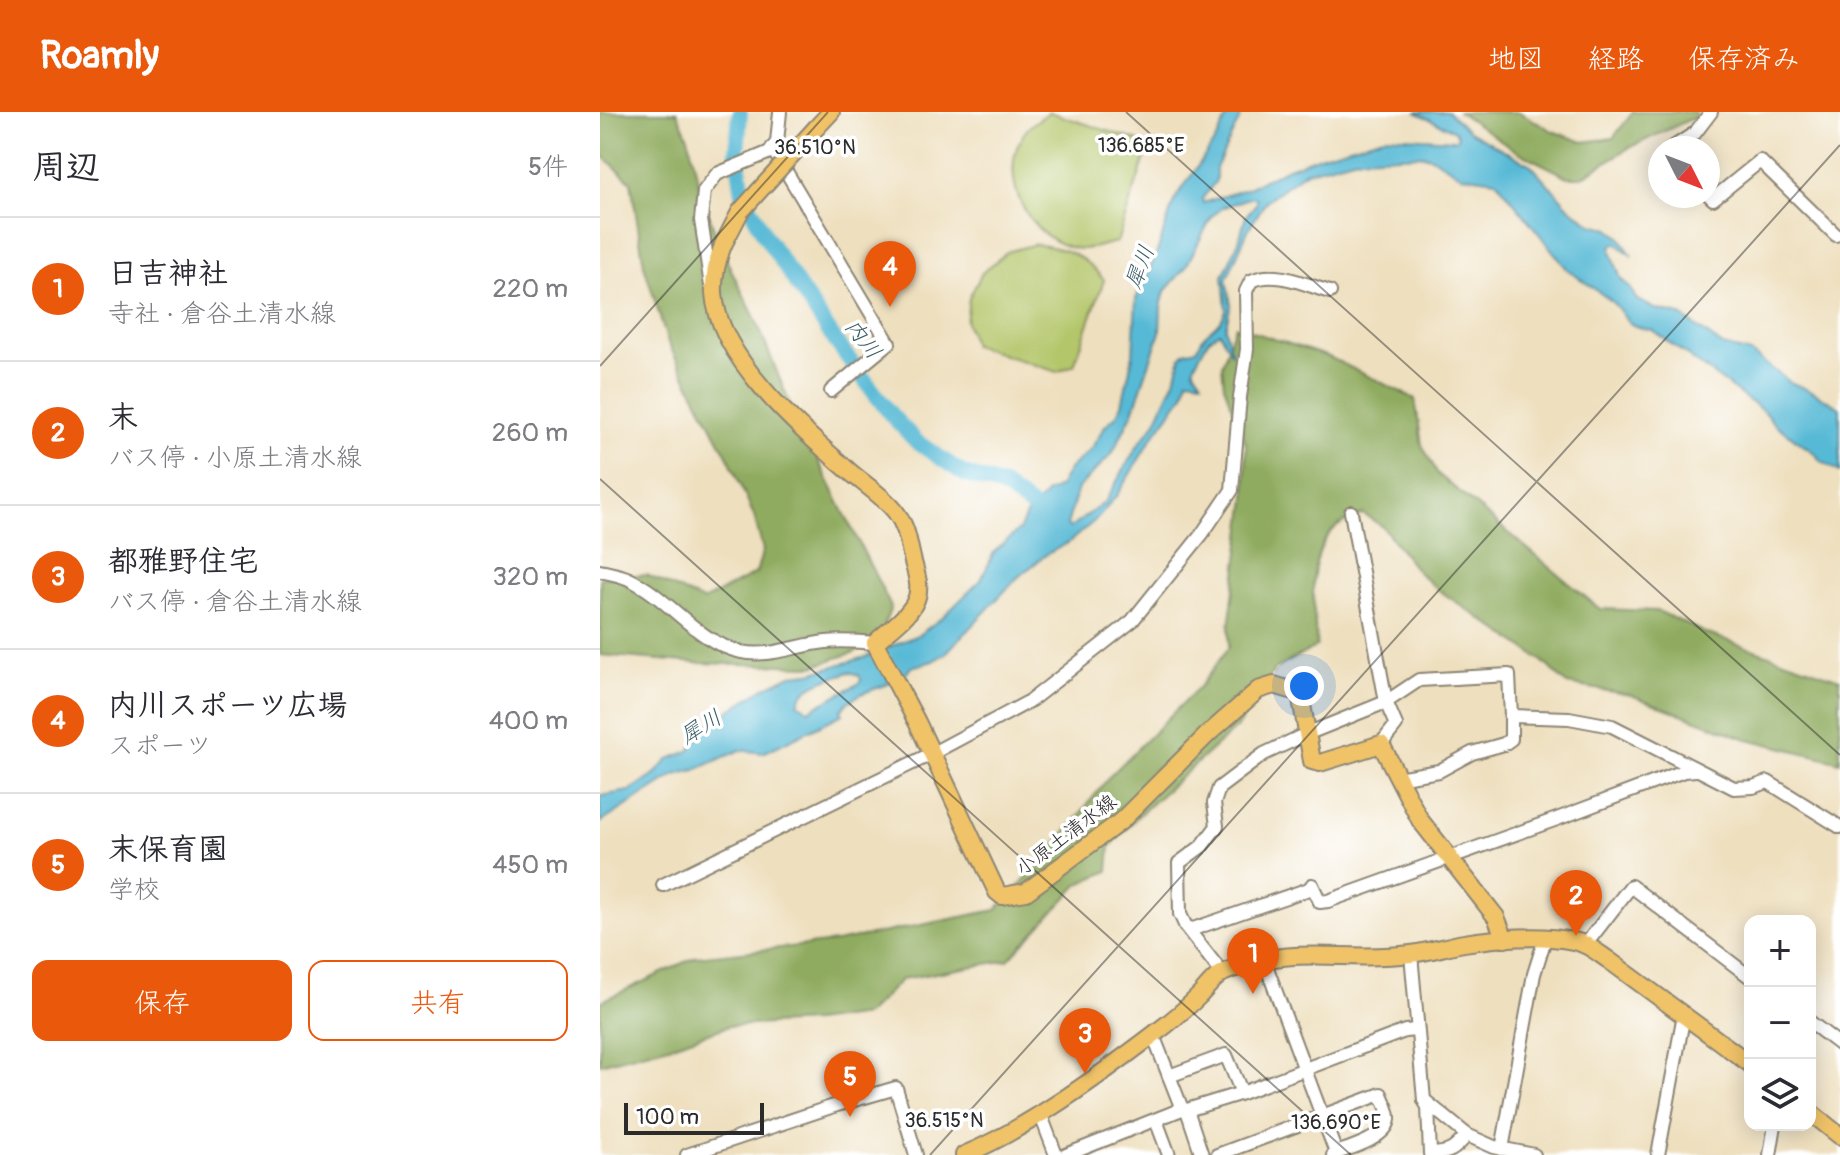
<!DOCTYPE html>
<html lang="ja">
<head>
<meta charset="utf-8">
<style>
  :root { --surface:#fff; --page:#f7f7f7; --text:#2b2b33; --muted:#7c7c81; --line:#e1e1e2; --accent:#ea580c }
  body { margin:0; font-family:Pangolin,"Klee One",sans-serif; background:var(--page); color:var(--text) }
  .controls { position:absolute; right:24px; bottom:24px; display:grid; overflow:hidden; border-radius:16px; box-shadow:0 4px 20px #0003 }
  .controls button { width:72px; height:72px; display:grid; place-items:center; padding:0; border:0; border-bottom:2px solid var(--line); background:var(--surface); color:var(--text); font:40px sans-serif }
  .compass { position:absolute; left:1048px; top:24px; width:72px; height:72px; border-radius:50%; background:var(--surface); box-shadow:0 4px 20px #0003; rotate:132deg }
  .scale { position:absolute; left:24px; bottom:20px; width:140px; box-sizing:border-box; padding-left:8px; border:4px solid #2b2b2b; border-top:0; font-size:22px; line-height:28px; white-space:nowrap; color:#2b2b2b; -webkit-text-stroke:6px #fff; paint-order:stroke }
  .you { position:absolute; left:704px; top:574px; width:28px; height:28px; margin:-20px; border:6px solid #fff; border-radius:50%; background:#1a73e8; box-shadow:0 0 0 12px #1a73e833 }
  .badge { display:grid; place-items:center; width:52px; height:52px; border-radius:50%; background:var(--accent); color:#fff; font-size:26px; font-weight:700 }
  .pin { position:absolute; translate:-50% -66px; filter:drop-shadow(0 2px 4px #0008) }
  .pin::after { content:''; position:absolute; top:42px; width:28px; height:24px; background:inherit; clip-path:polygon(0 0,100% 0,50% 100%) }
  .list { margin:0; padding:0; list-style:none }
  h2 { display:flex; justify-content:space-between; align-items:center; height:104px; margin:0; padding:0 32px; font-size:34px }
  h2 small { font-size:26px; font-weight:400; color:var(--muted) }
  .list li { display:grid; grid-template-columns:52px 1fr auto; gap:24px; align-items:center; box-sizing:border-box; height:144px; padding:0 32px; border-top:2px solid var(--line) }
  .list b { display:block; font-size:30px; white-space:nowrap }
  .list p { margin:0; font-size:26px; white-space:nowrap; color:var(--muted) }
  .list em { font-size:26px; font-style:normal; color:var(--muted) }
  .actions { display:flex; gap:16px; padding:24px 32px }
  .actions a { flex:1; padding:18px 0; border:2px solid var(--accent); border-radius:16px; text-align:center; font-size:28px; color:var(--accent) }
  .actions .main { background:var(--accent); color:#fff }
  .icon { flex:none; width:44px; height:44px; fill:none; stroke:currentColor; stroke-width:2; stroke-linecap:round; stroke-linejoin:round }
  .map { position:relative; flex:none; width:1240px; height:1043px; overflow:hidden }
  header { display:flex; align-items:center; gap:48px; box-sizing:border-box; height:112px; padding:0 40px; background:var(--accent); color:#fff }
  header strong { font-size:38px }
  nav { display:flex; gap:44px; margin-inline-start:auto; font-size:28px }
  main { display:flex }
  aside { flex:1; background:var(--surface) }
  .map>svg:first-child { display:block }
</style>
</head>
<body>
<header>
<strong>Roamly</strong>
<nav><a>地図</a><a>経路</a><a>保存済み</a></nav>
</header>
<main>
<aside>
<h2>周辺<small>5件</small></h2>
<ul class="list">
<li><span class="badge">1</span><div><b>日吉神社</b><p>寺社 · 倉谷土清水線</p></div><em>220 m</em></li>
<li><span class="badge">2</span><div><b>末</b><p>バス停 · 小原土清水線</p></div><em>260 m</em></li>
<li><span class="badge">3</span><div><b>都雅野住宅</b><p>バス停 · 倉谷土清水線</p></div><em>320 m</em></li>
<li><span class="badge">4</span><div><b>内川スポーツ広場</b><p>スポーツ</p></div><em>400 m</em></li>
<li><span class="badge">5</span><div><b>末保育園</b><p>学校</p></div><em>450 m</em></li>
</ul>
<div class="actions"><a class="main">保存</a><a>共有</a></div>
</aside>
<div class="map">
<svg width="1240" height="1043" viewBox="0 0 1240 1043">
  <rect width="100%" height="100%" fill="#fff"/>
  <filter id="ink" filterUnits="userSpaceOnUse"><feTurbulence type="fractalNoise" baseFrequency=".0125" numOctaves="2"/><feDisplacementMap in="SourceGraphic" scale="16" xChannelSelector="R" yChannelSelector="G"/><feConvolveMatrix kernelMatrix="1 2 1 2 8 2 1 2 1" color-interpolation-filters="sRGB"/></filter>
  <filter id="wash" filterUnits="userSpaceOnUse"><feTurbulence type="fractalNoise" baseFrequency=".006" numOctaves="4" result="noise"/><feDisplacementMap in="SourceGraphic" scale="32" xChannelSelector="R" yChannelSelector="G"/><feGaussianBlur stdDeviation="1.8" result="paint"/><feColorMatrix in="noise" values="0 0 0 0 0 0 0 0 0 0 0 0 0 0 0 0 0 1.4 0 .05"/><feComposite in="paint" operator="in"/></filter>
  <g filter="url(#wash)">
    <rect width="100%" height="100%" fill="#eedfbe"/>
    <g fill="#b4c66a" stroke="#70784a" stroke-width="2">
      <path d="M449,0L539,29L545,46L517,130C506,132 490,138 479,137C429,131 394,63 425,20C430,12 442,6 449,0Z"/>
      <path d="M435,132C469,137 482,142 504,168L474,253L457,260L373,233L366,210L369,186L382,161L407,140Z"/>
    </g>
    <g fill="#8fab5e" stroke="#5d6b44" stroke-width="2">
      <path d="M0,0H77L88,25L102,84L122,139L155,206L189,290L291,495L280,524L255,540L213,554L97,551L0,543V466L47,463L103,489L156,461L163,438L154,404L130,349L68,231L44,153L31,70L0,41Z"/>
      <path d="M859,0H919L953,19L983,30L1013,26L1033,0H1096L1095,5L1029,36L982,65H968L918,40Z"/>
      <path d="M635,214L729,245L815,287L822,333L838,362L1000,497L1058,499L1105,521L1240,567V650L1144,626L1031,583L967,572L940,547L837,477L817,459L783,415L763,402C754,406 741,410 734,417C704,447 714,496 717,534L675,557L637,615L540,702L510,735L508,759L479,772L408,848L302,867L266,903L214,910L129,914L69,934L0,952V890L96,845L236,830L396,798L445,746L510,664L601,573L629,535V515L646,386V332L624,274L622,253Z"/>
    </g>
    <path fill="#56b9d5" stroke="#407280" stroke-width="2" fill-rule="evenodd" d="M629,0H643L616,56V69L602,87L603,91L648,76L688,56L722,43L787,24L855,28L858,25L855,19L815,0H848L869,19L931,53L970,96L992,112L1008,116L1020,125L1032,144L1016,131L1012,133L1011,139L1021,167L1031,177L1036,187L1055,197L1080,203L1123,234L1151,241L1190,270L1215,281L1240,296V360L1221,349L1214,341L1173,311L1167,302L1052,218C1020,214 1029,204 1010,188L968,158L896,68L861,63L831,45L821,43L757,46L705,60L667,88L649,116L626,168L631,192L625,217L632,242L619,220L608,228L594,254V258L602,269L588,267L584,282L552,326L517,383L499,405L468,431L447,442L417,466L346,541L333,549L311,555L306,562L285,573L261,582L248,590L241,599L243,602L163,641L140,638L95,658L75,663L0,711V684L29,679L52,665L69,647L89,639L109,612L164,576L191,563L210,561L266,545L320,522L344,504L381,468L394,440L420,417L426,403L447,381L459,375L469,357L491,337L505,314L516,304L522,293L533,243L536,187L556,143L574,89L617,26ZM649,86H656V92L646,104L639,129L623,164L626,198L621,209L604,224L597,237L585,240L581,244L575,268L555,311L538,333L505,390L470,416L467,413L478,376L512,342L533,300L560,220L561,195L565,179L586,155L612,104L624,95ZM249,560L259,563L261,568L258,572L209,598L198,591C205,570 231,567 249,560Z"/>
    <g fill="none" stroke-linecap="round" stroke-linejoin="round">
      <path stroke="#56b9d5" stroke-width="16" d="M140,0L137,42L143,81L165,124L236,230L292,304L317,330L364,362L403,374L450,408"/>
    </g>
  </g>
  <g filter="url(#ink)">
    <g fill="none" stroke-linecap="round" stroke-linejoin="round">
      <g stroke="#8c8574" stroke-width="16">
        <g id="minor">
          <path d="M172,36L289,231L231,279"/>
          <path d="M1072,36L1095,21L1111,0"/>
          <path d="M1108,82L1113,87L1160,49L1236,123"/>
          <path d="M111,174L101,108L104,79L117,62L170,40L177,30L180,0"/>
          <path d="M751,400L786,590L796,613L781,632"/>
          <path d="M0,459C9,461 21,463 29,467C70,486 96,530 141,540C170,546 197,533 226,530C242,528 259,530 275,531"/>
          <path d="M709,621L786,590L819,568L909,563L911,604L969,606L1012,614L1134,676L1153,675L1168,670L1240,715"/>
          <path d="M797,666L839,659L872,641L904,632L911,627V604"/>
          <path d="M63,773L331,642L430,589L532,509L602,422L632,378L640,285L647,237L646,179L651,169C675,157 706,173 730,180"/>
          <path d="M586,815L593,817L709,777L712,773L720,790L728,789L957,707L1084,659L1096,658"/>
          <path d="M986,832L1031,774L1150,865"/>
          <path d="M811,842L824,988L867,1023L894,1035L934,1043"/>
          <path d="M664,848L736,1041L733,1043"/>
          <path d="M622,861L586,815L580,802L579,751L602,734L617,714L614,691L619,676L664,642L700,625L709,629"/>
          <path d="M1210,910L1240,933"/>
          <path d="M553,923L582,997"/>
          <path d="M569,964L626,943L642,981"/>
          <path d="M824,988L828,995L830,1042C850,1042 855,1037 867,1023"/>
          <path d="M587,998L602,1043"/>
          <path d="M440,1001L456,1043"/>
          <path d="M556,1008L569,1043"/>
          <path d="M902,1037L934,862L945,827"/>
          <path d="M87,1043L237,993L296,976L316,1043"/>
          <path d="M466,1043L582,997L587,998L642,981L805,919L817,918"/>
          <path d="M617,1043L781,982C784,990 790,1000 789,1007C788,1025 751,1036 736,1041"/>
          <path d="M1058,1043L1084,902"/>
          <path d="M1170,1043L1175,1013"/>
        </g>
      </g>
      <g stroke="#8c8574" stroke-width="20">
        <g id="major">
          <path d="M216,16L231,0"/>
          <path d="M123,133C117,149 113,165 114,181C118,247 203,319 249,359C264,372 283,384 295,399C308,416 308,431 313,450C317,464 322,478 314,492C306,507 287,519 275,531L317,610L397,780L402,784L426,780L521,709L608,622L658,578L674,573L700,581L712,649L720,651L781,632L820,708L896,805L905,827"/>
          <path d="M1210,1000L1240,1024"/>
          <path d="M364,1043C426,1017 499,964 553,923C569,911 585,898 599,884C607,876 615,864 625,860C692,831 744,851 811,842C829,840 846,834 864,831C895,826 942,822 973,829C987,831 998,841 1010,849L1150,952"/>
        </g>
      </g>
      <use href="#minor" stroke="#fff" stroke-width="12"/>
      <use href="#major" stroke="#f0c369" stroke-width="16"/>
      <g stroke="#8c8574" stroke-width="20" stroke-linecap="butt">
        <path id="major-bridge" d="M123,133L140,100L216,16"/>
      </g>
      <use href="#major-bridge" stroke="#f0c369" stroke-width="16"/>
    </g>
  </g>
  <path fill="none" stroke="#2b2b2b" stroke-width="2" stroke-opacity="0.45" d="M526,0L1240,643M0,254L228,0M0,367L751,1043M330,1043L1240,33"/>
  <g text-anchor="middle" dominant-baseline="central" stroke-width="7" stroke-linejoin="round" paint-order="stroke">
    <g font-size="20" fill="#2b2b2b" stroke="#fff">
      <text transform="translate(466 723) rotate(-37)">小原土清水線</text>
    </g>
    <g font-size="22" font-style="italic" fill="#3a5d66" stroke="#fff">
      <text transform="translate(540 155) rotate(-69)">犀川</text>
      <text transform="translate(263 227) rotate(52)">内川</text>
      <text transform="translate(101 615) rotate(-32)">犀川</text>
    </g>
  </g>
  <g font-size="20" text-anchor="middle" fill="#2b2b2b" stroke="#fff" stroke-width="7" stroke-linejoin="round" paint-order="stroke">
    <text x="541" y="40">136.685°E</text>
    <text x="215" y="42">36.510°N</text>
    <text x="344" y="1015">36.515°N</text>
    <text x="736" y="1017">136.690°E</text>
  </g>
</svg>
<div class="controls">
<button>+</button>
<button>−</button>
<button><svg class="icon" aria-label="layers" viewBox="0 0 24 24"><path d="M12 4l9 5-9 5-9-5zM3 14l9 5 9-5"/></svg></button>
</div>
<svg class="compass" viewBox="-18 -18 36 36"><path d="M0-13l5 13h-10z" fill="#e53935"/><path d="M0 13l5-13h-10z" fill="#7c7c81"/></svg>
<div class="scale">100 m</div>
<div class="you"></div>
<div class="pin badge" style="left:653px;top:882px">1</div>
<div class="pin badge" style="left:976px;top:824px">2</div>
<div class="pin badge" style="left:485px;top:962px">3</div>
<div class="pin badge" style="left:290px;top:195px">4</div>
<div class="pin badge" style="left:250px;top:1005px">5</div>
</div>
</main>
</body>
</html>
